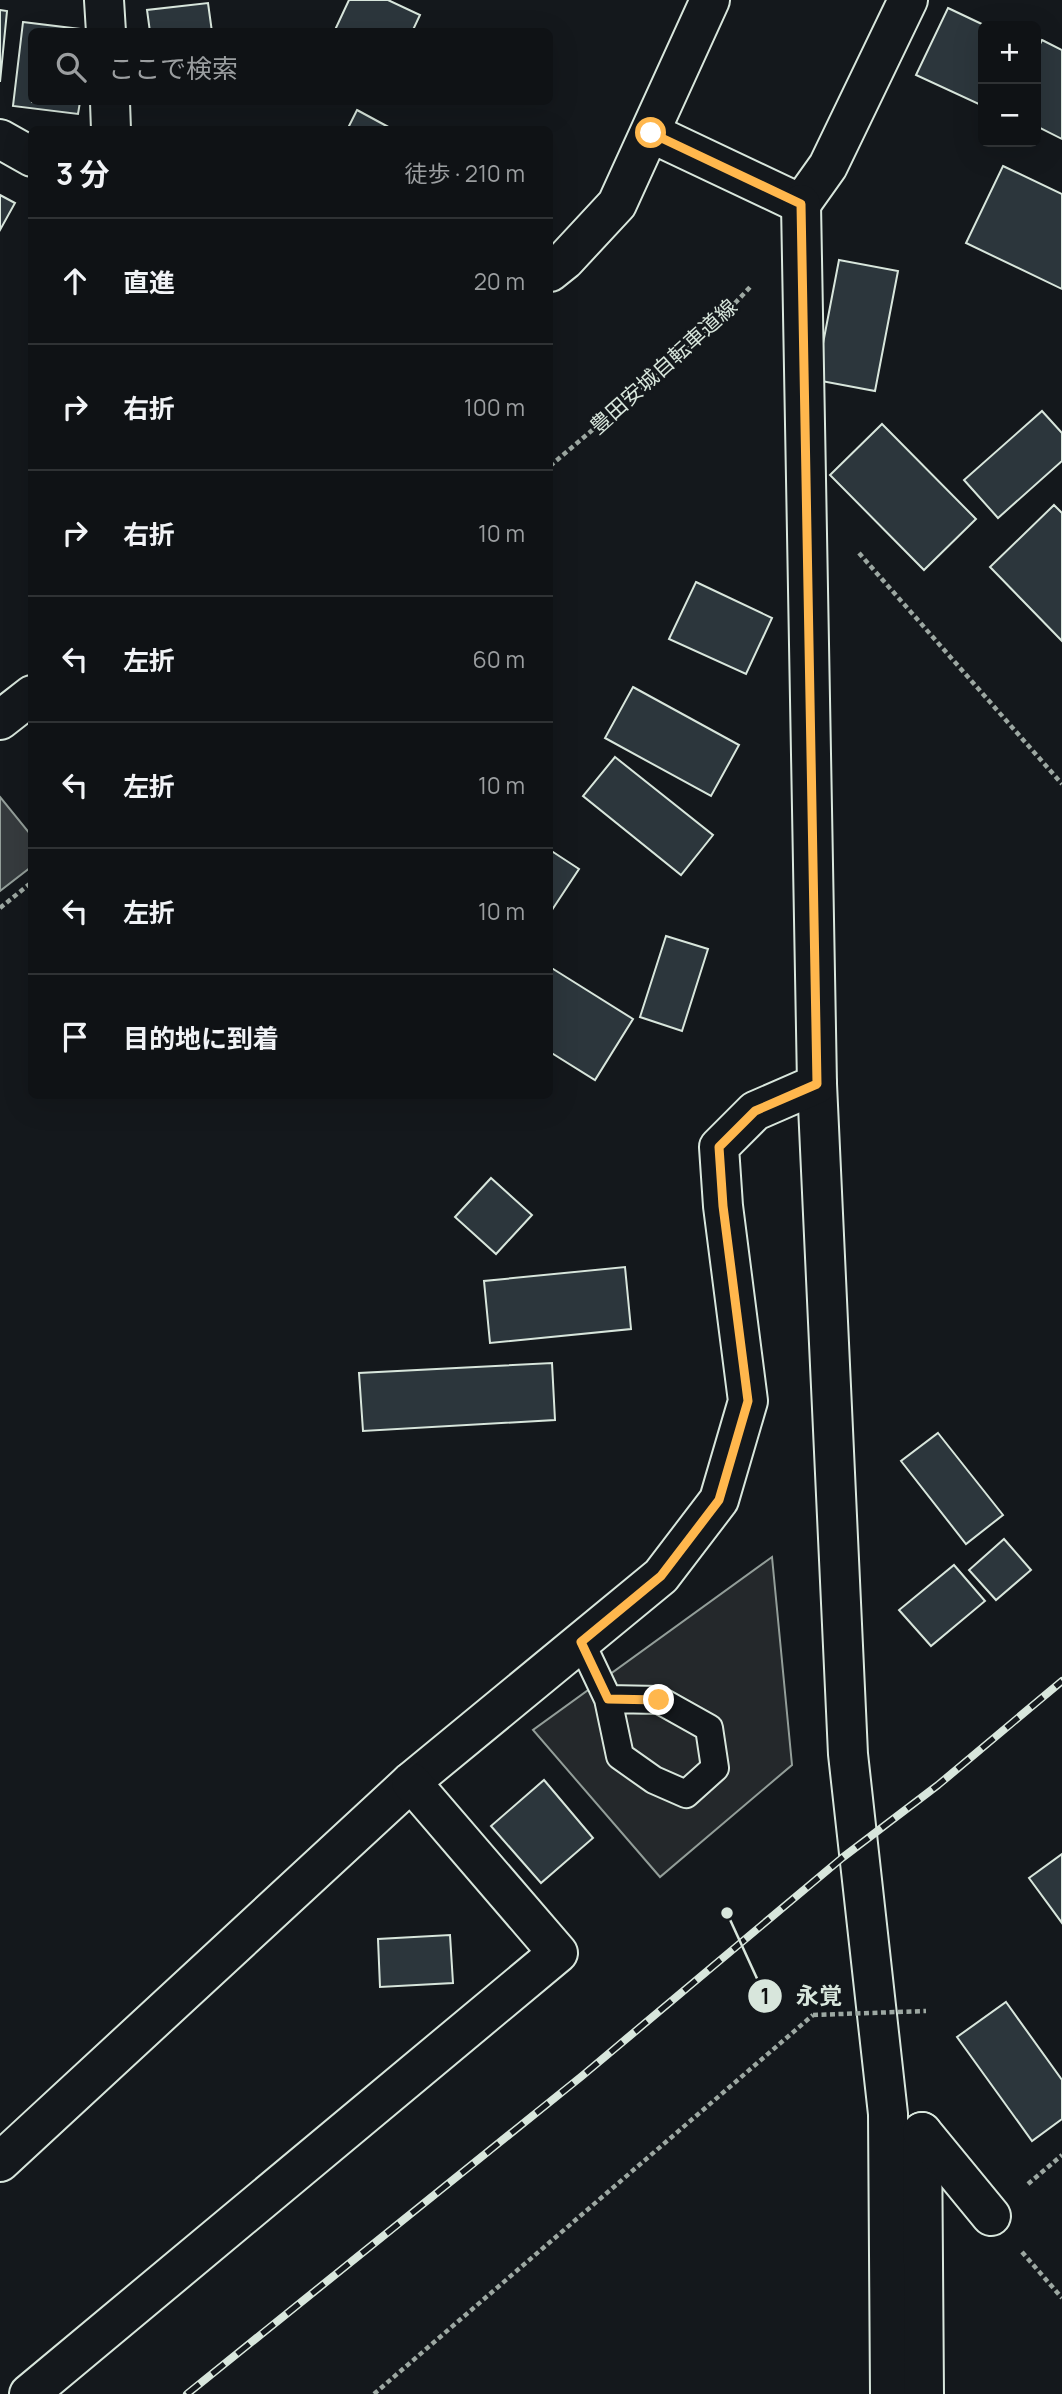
<!DOCTYPE html>
<html lang="ja">
<head>
<meta charset="utf-8">
<style>
  :root { --surface:#0f1215; --page:#1d2022; --text:#f1f3f6; --muted:#9b9ea0; --line:#2f3234 }
  body { margin:0; font-family:Manrope,"Noto Sans JP",sans-serif; background:var(--page); color:var(--text) }
  .controls { position:absolute; right:21px; top:21px; display:grid; overflow:hidden; border-radius:10px; box-shadow:0 7px 28px #0002 }
  .controls button { width:63px; height:63px; display:grid; place-items:center; padding:0; border:0; border-bottom:2px solid var(--line); background:var(--surface); color:var(--text); font:35px sans-serif }
  .stop { position:absolute; width:21px; height:21px; margin:-16px; border:5px solid #ffb74d; border-radius:50%; background:#fff }
  .stop.end { background:#ffb74d; border-color:#fff; box-shadow:0 2px 7px #0008 }
  .list { margin:0; padding:0; list-style:none }
  h2 { display:flex; justify-content:space-between; align-items:center; height:91px; margin:0; padding:0 28px; font-size:30px }
  h2 small { font-size:23px; font-weight:400; color:var(--muted) }
  .list li { display:grid; grid-template-columns:46px 1fr auto; gap:21px; align-items:center; box-sizing:border-box; height:126px; padding:0 28px; border-top:2px solid var(--line) }
  .list b { display:block; font-size:26px; white-space:nowrap }
  .list em { font-size:23px; font-style:normal; color:var(--muted) }
  .icon { flex:none; width:38px; height:38px; fill:none; stroke:currentColor; stroke-width:2; stroke-linecap:round; stroke-linejoin:round }
  .map { position:relative; flex:none; width:1062px; height:2394px; overflow:hidden }
  .search { position:absolute; background:var(--surface); box-shadow:0 7px 28px #0002; left:28px; top:28px; width:525px; height:77px; display:flex; align-items:center; gap:18px; box-sizing:border-box; padding:0 24px; border-radius:10px; color:var(--muted); font-size:26px }
  .panel { position:absolute; background:var(--surface); box-shadow:0 7px 28px #0002; left:28px; top:126px; width:525px; height:973px; border-radius:10px }
  .map>svg:first-child { display:block }
</style>
</head>
<body>
<div class="map">
<svg width="1062" height="2394" viewBox="0 0 1062 2394">
  <rect width="100%" height="100%" fill="#14181c"/>
  <path fill="#24282b" stroke="#939e99" stroke-width="2" d="M772,1557L792,1765L660,1877L533,1730Z"/>
  <path fill="#363b3e" stroke="#939e99" stroke-width="2" d="M0,797L31,835V867L0,891Z"/>
  <g fill="#2c363c" stroke="#d8e6dc" stroke-width="2">
    <path d="M349,0H388L420,15L412,32H334Z"/>
    <path d="M208,3L212,32H150L147,10Z"/>
    <path d="M948,8L986,26H983V106L916,75Z"/>
    <path d="M0,10L7,11L0,82Z"/>
    <path d="M23,22L88,30V32H32V102H80L78,114L13,106Z"/>
    <path d="M1042,40L1062,50V139L1036,126V52Z"/>
    <path d="M357,110L394,130H347Z"/>
    <path d="M1003,166L1062,194V289L966,243Z"/>
    <path d="M0,195L15,203L0,230Z"/>
    <path d="M839,260L898,271L875,391L816,380Z"/>
    <path d="M1042,411L1062,433V461L998,518L964,480Z"/>
    <path d="M882,424L976,519L924,570L830,475Z"/>
    <path d="M1054,505L1062,513V641L990,567Z"/>
    <path d="M696,582L772,618L746,674L669,639Z"/>
    <path d="M633,687L739,745L711,796L605,738Z"/>
    <path d="M615,757L713,835L681,875L583,796Z"/>
    <path d="M550,850L579,869L550,913Z"/>
    <path d="M666,936L708,949L682,1031L640,1017Z"/>
    <path d="M550,967L633,1019L595,1080L550,1052Z"/>
    <path d="M491,1178L532,1215L496,1254L455,1217Z"/>
    <path d="M625,1267L631,1329L490,1343L484,1281Z"/>
    <path d="M552,1363L555,1420L363,1431L359,1373Z"/>
    <path d="M938,1433L1003,1515L966,1544L901,1461Z"/>
    <path d="M1004,1539L1031,1570L996,1600L969,1570Z"/>
    <path d="M954,1565L985,1601L931,1646L899,1610Z"/>
    <path d="M544,1780L593,1838L541,1883L491,1826Z"/>
    <path d="M1062,1854V1923L1029,1878Z"/>
    <path d="M450,1935L453,1983L380,1987L378,1939Z"/>
    <path d="M1006,2002L1062,2080V2119L1032,2141L957,2037Z"/>
  </g>
  <g fill="none" stroke-linecap="round" stroke-linejoin="round">
    <g stroke="#d8e6dc" stroke-width="30">
      <path id="service" d="M581,1642L608,1699L659,1700L709,1728L715,1768L686,1794L654,1780L620,1756L608,1699"/>
    </g>
    <g stroke="#d8e6dc" stroke-width="42">
      <g id="minor">
        <path d="M104,0L106,32"/>
        <path d="M110,102L111,130"/>
        <path d="M651,133L801,204"/>
        <path d="M0,139L32,157"/>
        <path d="M801,204L828,166L908,0"/>
        <path d="M550,272L565,260L617,204L710,0"/>
        <path d="M0,720L32,695"/>
        <path d="M817,1084L848,1754L888,2114L890,2394"/>
        <path d="M922,2132L924,2394"/>
        <path d="M922,2132L991,2216"/>
        <path d="M0,2162L411,1782L661,1576L719,1500L748,1401L723,1206L719,1147L755,1111L817,1084L801,204"/>
        <path d="M29,2394L558,1953L411,1782"/>
      </g>
    </g>
    <g stroke="#9da8a2" stroke-width="4.5" stroke-dasharray="5 3.5" stroke-linecap="butt">
      <path d="M550,466L709,331L752,285"/>
      <path d="M859,553L1062,784"/>
      <path d="M0,908L32,882"/>
      <path d="M1028,2184L1062,2155"/>
      <path d="M1022,2252L1062,2298"/>
      <path d="M374,2394L813,2015"/>
    </g>
    <use href="#service" stroke="#14181c" stroke-width="26"/>
    <use href="#minor" stroke="#14181c" stroke-width="38"/>
    <g stroke="#d8e6dc" stroke-width="8">
      <path id="rail" d="M187,2394L582,2076L842,1858L938,1785L1062,1681"/>
    </g>
    <use href="#rail" stroke="#14181c" stroke-width="5" stroke-dasharray="16" stroke-linecap="butt"/>
    <path stroke="#9da8a2" stroke-width="4.5" stroke-dasharray="5 3.5" stroke-linecap="butt" d="M813,2015L926,2011"/>
  </g>
  <g fill="none" stroke-linecap="round" stroke-linejoin="round">
    <path stroke="#ffb74d" stroke-width="9" d="M651,133L801,204L817,1084L755,1111L719,1147L723,1206L748,1401L719,1500L661,1576L581,1642L608,1699L659,1700"/>
  </g>
  <g text-anchor="middle" dominant-baseline="central" stroke-width="5" stroke-linejoin="round" paint-order="stroke">
    <g font-size="21" fill="#d8e6dc" stroke="#14181c">
      <text transform="translate(663 366) rotate(-42)">豊田安城自転車道線</text>
    </g>
  </g>
  <path fill="none" stroke="#d8e6dc" stroke-width="2.5" d="M727 1913L765 1996"/>
  <g fill="#d8e6dc" stroke="#14181c" stroke-width="2.5">
    <circle cx="727" cy="1913" r="7"/>
    <circle cx="765" cy="1996" r="18"/>
  </g>
  <g font-size="21" text-anchor="middle" font-weight="bold" fill="#111">
    <text x="765" y="2004">1</text>
  </g>
  <g font-size="23" text-anchor="middle" font-weight="bold" fill="#d8e6dc" stroke="#14181c" stroke-width="5" stroke-linejoin="round" paint-order="stroke">
    <text x="819" y="2004">永覚</text>
  </g>
</svg>
<div class="controls">
<button>+</button>
<button>−</button>
</div>
<div class="stop" style="left:651px;top:133px"></div>
<div class="stop end" style="left:659px;top:1700px"></div>
<div class="search"><svg class="icon" aria-label="search" viewBox="0 0 24 24"><circle cx="10" cy="10" r="6"/><path d="M15 15l6 6"/></svg>ここで検索</div>
<section class="panel">
<h2>3 分<small>徒歩 · 210 m</small></h2>
<ul class="list">
<li><svg class="icon" aria-label="ahead" viewBox="0 0 24 24"><path d="M12 20V5M6 11l6-6 6 6"/></svg><div><b>直進</b></div><em>20 m</em></li>
<li><svg class="icon" aria-label="right" viewBox="0 0 24 24"><path d="M7 20v-9h11M14 6l5 5-5 5"/></svg><div><b>右折</b></div><em>100 m</em></li>
<li><svg class="icon" aria-label="right" viewBox="0 0 24 24"><path d="M7 20v-9h11M14 6l5 5-5 5"/></svg><div><b>右折</b></div><em>10 m</em></li>
<li><svg class="icon" aria-label="left" viewBox="0 0 24 24"><path d="M17 20v-9H6M10 6l-5 5 5 5"/></svg><div><b>左折</b></div><em>60 m</em></li>
<li><svg class="icon" aria-label="left" viewBox="0 0 24 24"><path d="M17 20v-9H6M10 6l-5 5 5 5"/></svg><div><b>左折</b></div><em>10 m</em></li>
<li><svg class="icon" aria-label="left" viewBox="0 0 24 24"><path d="M17 20v-9H6M10 6l-5 5 5 5"/></svg><div><b>左折</b></div><em>10 m</em></li>
<li><svg class="icon" aria-label="arrive" viewBox="0 0 24 24"><path d="M6 21V4h12l-3 4 3 4H6"/></svg><div><b>目的地に到着</b></div></li>
</ul>
</section>
</div>
</body>
</html>
